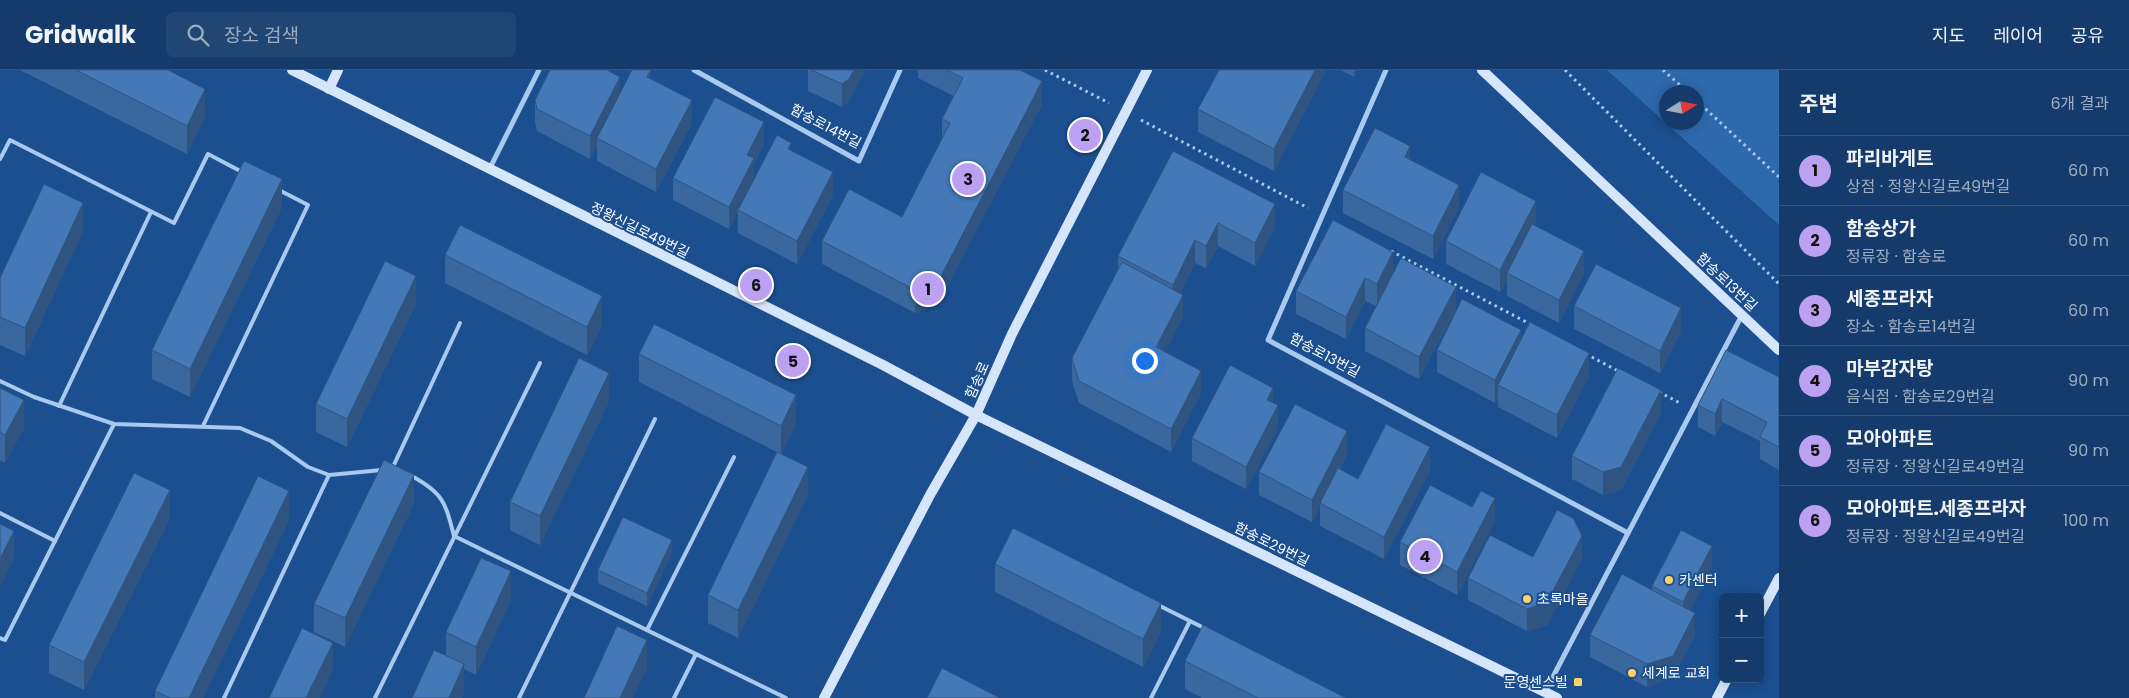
<!DOCTYPE html>
<html lang="ko">
<head>
<meta charset="utf-8">
<style>
  :root { --surface:#143b6b; --page:#214673; --text:#f1f3f6; --muted:#9dadc1; --line:#33557e; --accent:#bca0f2 }
  body { margin:0; font-family:Poppins,"Noto Sans KR",sans-serif; background:var(--page); color:var(--text) }
  .controls { position:absolute; right:15px; bottom:15px; display:grid; overflow:hidden; border-radius:8px; box-shadow:0 2px 12px #0003 }
  .controls button { width:45px; height:45px; display:grid; place-items:center; padding:0; border:0; border-bottom:1px solid var(--line); background:var(--surface); color:var(--text); font:25px sans-serif }
  .compass { position:absolute; left:1659px; top:15px; width:45px; height:45px; border-radius:50%; background:var(--surface); box-shadow:0 2px 12px #0003; rotate:79deg }
  .you { position:absolute; left:1144px; top:290px; width:18px; height:18px; margin:-12px; border:4px solid #fff; border-radius:50%; background:#1a73e8; box-shadow:0 0 0 8px #1a73e833 }
  .badge { display:grid; place-items:center; width:32px; height:32px; border-radius:50%; background:var(--accent); color:#111; font-size:16px; font-weight:700 }
  .pin { position:absolute; translate:-50% -50%; border:2px solid #fff; box-shadow:0 1px 5px #0006 }
  .list { margin:0; padding:0; list-style:none }
  h2 { display:flex; justify-content:space-between; align-items:center; height:65px; margin:0; padding:0 20px; font-size:21px }
  h2 small { font-size:16px; font-weight:400; color:var(--muted) }
  .list li { display:grid; grid-template-columns:32px 1fr auto; gap:15px; align-items:center; box-sizing:border-box; height:70px; padding:0 20px; border-top:1px solid var(--line) }
  .list b { display:block; font-size:19px; white-space:nowrap }
  .list p { margin:0; font-size:16px; white-space:nowrap; color:var(--muted) }
  .list em { font-size:16px; font-style:normal; color:var(--muted) }
  .icon { flex:none; width:28px; height:28px; fill:none; stroke:currentColor; stroke-width:2; stroke-linecap:round; stroke-linejoin:round }
  .map { position:relative; flex:none; width:1779px; height:628px; overflow:hidden }
  header { display:flex; align-items:center; gap:30px; box-sizing:border-box; height:70px; padding:0 25px; background:var(--surface); border-bottom:1px solid var(--line) }
  header strong { font-size:24px }
  nav { display:flex; gap:28px; margin-inline-start:auto; font-size:18px }
  .search { width:350px; height:45px; background:var(--page); display:flex; align-items:center; gap:12px; box-sizing:border-box; padding:0 18px; border-radius:8px; color:var(--muted); font-size:19px }
  main { display:flex }
  aside { flex:1; background:var(--surface) }
  .map>svg:first-child { display:block }
</style>
</head>
<body>
<header>
<strong>Gridwalk</strong>
<div class="search"><svg class="icon" aria-label="search" viewBox="0 0 24 24"><circle cx="10" cy="10" r="6"/><path d="M15 15l6 6"/></svg>장소 검색</div>
<nav><a>지도</a><a>레이어</a><a>공유</a></nav>
</header>
<main>
<div class="map">
<svg width="1779" height="628" viewBox="0 0 1779 628">
  <rect width="100%" height="100%" fill="#1b4f8f"/>
  <path fill="#2e69ad" fill-rule="evenodd" d="M1607,0H1779V155ZM1666,22H1696V52H1666Z"/>
  <g fill="none" stroke-linecap="round" stroke-linejoin="round">
    <g stroke="#a9c9ee" stroke-width="3" stroke-dasharray="2.5 4" stroke-linecap="butt">
      <path d="M1045,0L1109,33"/>
      <path d="M1565,0L1779,214"/>
      <path d="M1663,0L1688,22"/>
      <path d="M1696,30L1779,107"/>
      <path d="M1141,50L1308,138"/>
      <path d="M1391,181L1532,255"/>
      <path d="M1586,284L1620,302"/>
      <path d="M1659,322L1680,333"/>
    </g>
    <g stroke="#a9c9ee" stroke-width="4">
      <path d="M0,89L10,70L174,153L208,84L244,103"/>
      <path d="M0,311L34,327L114,354L240,358L271,371L308,397L329,405L382,400"/>
      <path d="M59,336L151,142"/>
      <path d="M203,356L308,135L277,119"/>
      <path d="M392,399L460,253"/>
      <path d="M410,405C443,423 445,431 454,466L786,628"/>
      <path d="M0,443L55,471"/>
      <path d="M1158,535L1206,559"/>
      <path d="M647,560L734,387"/>
      <path d="M0,568L5,570L114,354"/>
      <path d="M224,628L329,405"/>
      <path d="M375,628L540,293"/>
      <path d="M519,628L655,349"/>
      <path d="M674,628L696,584"/>
      <path d="M1151,628L1190,551"/>
    </g>
    <g stroke="#a9c9ee" stroke-width="5">
      <path d="M694,0L859,91L900,0"/>
      <path d="M1386,0L1268,270L1628,463"/>
      <path d="M489,100L539,0"/>
      <path d="M1545,622L1742,245"/>
    </g>
    <g stroke="#d6e6fa" stroke-width="10">
      <path d="M292,0L883,295L976,345L1557,628"/>
      <path d="M1482,0L1779,280"/>
      <path d="M329,19L338,0"/>
      <path d="M1760,544L1779,508"/>
      <path d="M824,628L930,425L976,345L1012,264L1147,0"/>
      <path d="M1717,628L1727,609"/>
    </g>
  </g>
  <g fill="#3a679d">
    <path d="M20,0H168L205,47L187,84Z"/>
    <path d="M808,0H865L849,31L842,37L808,21Z"/>
    <path d="M918,0H1020L1042,34L938,234L915,243L822,194V171L902,147L942,70V49L954,26L918,8Z"/>
    <path d="M1326,0L1274,101L1198,62V39Z"/>
    <path d="M1341,0H1358L1354,7Z"/>
    <path d="M651,9L692,53L656,122L597,91V75L590,89L537,61L535,52V30L620,24Z"/>
    <path d="M764,74L754,94V110L791,81L833,125L797,194L738,163V141L729,159L673,130V108Z"/>
    <path d="M1173,81L1275,157L1255,196L1218,176L1206,198L1195,193L1180,223L1183,247L1165,282L1201,323L1171,382L1079,333L1072,311V288L1118,200V186Z"/>
    <path d="M1410,90L1459,137L1433,189L1343,143V120Z"/>
    <path d="M282,137L190,327L152,309V280Z"/>
    <path d="M1536,153L1535,155L1584,204L1559,253L1507,226V211L1500,222L1446,194V171Z"/>
    <path d="M83,161L25,286L0,275V208Z"/>
    <path d="M445,185L602,255L587,285L445,213Z"/>
    <path d="M1393,203L1456,239L1419,309L1365,281V258L1376,236L1365,231L1346,269L1296,244V221Z"/>
    <path d="M416,234L347,377L316,362V334Z"/>
    <path d="M1574,236L1681,261L1660,303L1574,259Z"/>
    <path d="M1521,270L1589,306L1557,368L1498,337V327L1495,333L1437,302V280Z"/>
    <path d="M639,284L796,354L781,384L808,425L738,568L708,553V525L777,382L639,312Z"/>
    <path d="M1779,307V400L1760,389V371L1722,352L1715,366L1698,357V335Z"/>
    <path d="M0,318L24,358L5,393L0,390Z"/>
    <path d="M609,331L540,475L510,460V432Z"/>
    <path d="M1273,333L1278,358L1246,419L1192,391V368Z"/>
    <path d="M1661,343L1621,420L1603,425L1572,409V386Z"/>
    <path d="M1347,384L1340,399L1358,409L1430,400L1384,489L1320,456V437L1312,452L1259,425V402Z"/>
    <path d="M414,433L345,577L314,562V534Z"/>
    <path d="M170,448L84,620L49,603V575Z"/>
    <path d="M289,450L203,628H155V621Z"/>
    <path d="M1495,451L1457,525L1400,495V472Z"/>
    <path d="M672,483L647,536L598,513V500Z"/>
    <path d="M1533,487L1582,488L1547,555L1527,561L1468,530V508Z"/>
    <path d="M995,494L1161,561L1143,597L995,522Z"/>
    <path d="M1712,499L1690,540L1695,565L1673,608L1647,617L1590,587V565L1652,520V516Z"/>
    <path d="M511,530L476,605L464,599V622L446,586V562Z"/>
    <path d="M1185,591L1346,628H1202L1185,619Z"/>
  </g>
  <g fill="#305480">
    <path d="M651,0V23L647,7Z"/>
    <path d="M854,0H865L849,31L842,37V14Z"/>
    <path d="M1315,0H1326L1274,101V79Z"/>
    <path d="M1354,0H1358L1354,7Z"/>
    <path d="M620,7V29L597,68V75L590,89V66Z"/>
    <path d="M1042,11V34L938,234L915,243V220Z"/>
    <path d="M205,19V47L187,84V56Z"/>
    <path d="M692,30V53L656,122V99Z"/>
    <path d="M764,52V74L754,94V111L729,159V137L747,85Z"/>
    <path d="M791,73V95L788,79Z"/>
    <path d="M1410,76V99L1405,87Z"/>
    <path d="M833,102V125L797,194V171Z"/>
    <path d="M282,109V137L190,327V299Z"/>
    <path d="M1459,115V137L1433,189V166Z"/>
    <path d="M1536,131V153L1510,205L1507,203V211L1500,222V200Z"/>
    <path d="M83,133V161L25,286V258Z"/>
    <path d="M1275,134V157L1255,196V173Z"/>
    <path d="M1218,153V176L1206,198V176Z"/>
    <path d="M1195,170V193L1173,237V215Z"/>
    <path d="M1584,181V204L1559,253V230Z"/>
    <path d="M1393,182V204L1377,236V214Z"/>
    <path d="M416,206V234L347,377V349Z"/>
    <path d="M1365,208V231L1346,269V247Z"/>
    <path d="M1456,217V239L1419,309V287Z"/>
    <path d="M1183,225V247L1156,300V277Z"/>
    <path d="M602,226V255L587,285V257Z"/>
    <path d="M1681,238V261L1660,303V281Z"/>
    <path d="M1521,260V282L1498,315V327L1495,333V310Z"/>
    <path d="M1589,283V306L1557,368V345Z"/>
    <path d="M1201,301V323L1171,382V359Z"/>
    <path d="M609,303V331L540,475V446Z"/>
    <path d="M1273,318V341L1267,330Z"/>
    <path d="M1661,320V343L1621,420L1603,425V402Z"/>
    <path d="M796,325V354L781,384V356Z"/>
    <path d="M1722,329V352L1715,366V344Z"/>
    <path d="M24,330V358L5,393V365Z"/>
    <path d="M1278,335V358L1246,419V397Z"/>
    <path d="M1347,361V384L1321,434L1320,433V437L1312,452V430Z"/>
    <path d="M1430,377V400L1384,489V467Z"/>
    <path d="M808,397V425L738,568V540Z"/>
    <path d="M414,405V433L345,577V548Z"/>
    <path d="M170,420V448L84,620V592Z"/>
    <path d="M289,421V450L203,628H189Z"/>
    <path d="M1495,428V451L1457,525V502Z"/>
    <path d="M14,461V489L0,517V489Z"/>
    <path d="M1582,466V488L1547,555L1527,561V539Z"/>
    <path d="M672,470V483L647,536V523Z"/>
    <path d="M1712,476V499L1683,554V532Z"/>
    <path d="M511,501V530L476,605V577Z"/>
    <path d="M1161,533V561L1143,597V569Z"/>
    <path d="M1695,543V565L1673,608L1647,617V594Z"/>
    <path d="M647,570V598L633,628H620Z"/>
    <path d="M333,573V601L320,628H306Z"/>
    <path d="M464,594V622L462,628H449Z"/>
  </g>
  <g fill="#4478b7" stroke="#305480">
    <path d="M76,0H168L205,19L187,56Z"/>
    <path d="M550,0H607L620,7L590,66L537,39L535,30Z"/>
    <path d="M632,0H651L647,7L692,30L656,99L597,68Z"/>
    <path d="M811,0H854L849,9L842,14Z"/>
    <path d="M947,0H1020L1042,11L938,212L915,220L822,171L849,119L902,147L950,53L942,49L963,8Z"/>
    <path d="M1219,0H1315L1274,79L1198,39Z"/>
    <path d="M715,27L764,52L747,85L754,88L729,137L673,108Z"/>
    <path d="M1375,58L1410,76L1405,87L1459,115L1433,166L1343,120Z"/>
    <path d="M777,65L791,73L788,79L833,102L797,171L738,140Z"/>
    <path d="M1173,81L1275,134L1255,173L1218,153L1206,176L1195,170L1173,215L1118,186Z"/>
    <path d="M244,91L282,109L190,299L152,280Z"/>
    <path d="M1481,102L1536,131L1500,200L1446,171Z"/>
    <path d="M44,114L83,133L25,258L0,247V208Z"/>
    <path d="M1333,150L1393,182L1377,214L1365,208L1346,247L1296,221Z"/>
    <path d="M1532,154L1584,181L1559,230L1507,203Z"/>
    <path d="M460,155L602,226L587,257L445,185Z"/>
    <path d="M1401,188L1456,217L1419,287L1365,258Z"/>
    <path d="M385,191L416,206L347,349L316,334Z"/>
    <path d="M1122,192L1183,225L1156,277L1201,301L1171,359L1079,311L1072,288Z"/>
    <path d="M1596,194L1681,238L1660,281L1574,236Z"/>
    <path d="M1462,229L1521,260L1495,310L1437,280Z"/>
    <path d="M1530,252L1589,283L1557,345L1498,315Z"/>
    <path d="M654,254L796,325L781,356L639,284Z"/>
    <path d="M1726,280L1779,307V377L1760,367L1767,352L1722,329L1715,344L1698,335Z"/>
    <path d="M579,288L609,303L540,446L510,432Z"/>
    <path d="M1230,295L1273,318L1267,330L1278,335L1246,397L1192,368Z"/>
    <path d="M1618,298L1661,320L1621,397L1603,402L1572,386Z"/>
    <path d="M0,318L24,330L5,365L0,362Z"/>
    <path d="M1295,334L1347,361L1312,430L1259,402Z"/>
    <path d="M1386,354L1430,377L1384,467L1320,433L1338,398L1358,409Z"/>
    <path d="M777,382L808,397L738,540L708,525Z"/>
    <path d="M384,390L414,405L345,548L314,534Z"/>
    <path d="M134,403L170,420L84,592L49,575Z"/>
    <path d="M258,406L289,421L189,628H170L155,621Z"/>
    <path d="M1430,415L1472,437L1481,421L1495,428L1457,502L1400,472Z"/>
    <path d="M1557,440L1573,448L1582,466L1547,532L1527,539L1468,508L1490,465L1533,487Z"/>
    <path d="M623,447L672,470L647,523L598,500Z"/>
    <path d="M0,454L14,461L0,489Z"/>
    <path d="M1013,458L1161,533L1143,569L995,494Z"/>
    <path d="M1681,460L1712,476L1683,532L1652,516Z"/>
    <path d="M481,488L511,501L476,577L446,562Z"/>
    <path d="M1622,504L1695,543L1673,586L1647,594L1590,565Z"/>
    <path d="M1203,555L1346,628H1258L1185,591Z"/>
    <path d="M617,556L647,570L620,628H584Z"/>
    <path d="M302,558L333,573L306,628H269Z"/>
    <path d="M434,580L464,594L449,628H412Z"/>
    <path d="M942,598L1000,628H927Z"/>
  </g>
  <g fill="#ffd166" stroke="#1b4f8f" stroke-width="2">
    <circle cx="1669" cy="510" r="5"/>
    <circle cx="1527" cy="529" r="5"/>
    <circle cx="1632" cy="603" r="5"/>
    <rect x="1573" y="607" width="10" height="10" rx="2.5"/>
  </g>
  <g text-anchor="middle" dominant-baseline="central" stroke-width="4" stroke-linejoin="round" paint-order="stroke">
    <g font-size="14" fill="#fff" stroke="#1b4f8f">
      <text transform="translate(826 56) rotate(28)">함송로14번길</text>
      <text transform="translate(640 160) rotate(26)">정왕신길로49번길</text>
      <text transform="translate(1727 212) rotate(43)">함송로13번길</text>
      <text transform="translate(1325 285) rotate(28)">함송로13번길</text>
      <text transform="translate(977 310) rotate(-66)">함송로</text>
      <text transform="translate(1272 474) rotate(26)">함송로29번길</text>
    </g>
    <g font-size="14" fill="#fff" stroke="#1b4f8f" text-anchor="start">
      <text x="1679" y="510">카센터</text>
      <text x="1537" y="529">초록마을</text>
      <text x="1642" y="603">세계로 교회</text>
      <text x="1568" y="612" text-anchor="end">문영센스빌</text>
    </g>
  </g>
</svg>
<div class="controls">
<button>+</button>
<button>−</button>
</div>
<svg class="compass" viewBox="-18 -18 36 36"><path d="M0-13l5 13h-10z" fill="#e53935"/><path d="M0 13l5-13h-10z" fill="#9dadc1"/></svg>
<div class="you"></div>
<div class="pin badge" style="left:928px;top:219px">1</div>
<div class="pin badge" style="left:1085px;top:65px">2</div>
<div class="pin badge" style="left:968px;top:109px">3</div>
<div class="pin badge" style="left:1425px;top:486px">4</div>
<div class="pin badge" style="left:793px;top:291px">5</div>
<div class="pin badge" style="left:756px;top:215px">6</div>
</div>
<aside>
<h2>주변<small>6개 결과</small></h2>
<ul class="list">
<li><span class="badge">1</span><div><b>파리바게트</b><p>상점 · 정왕신길로49번길</p></div><em>60 m</em></li>
<li><span class="badge">2</span><div><b>함송상가</b><p>정류장 · 함송로</p></div><em>60 m</em></li>
<li><span class="badge">3</span><div><b>세종프라자</b><p>장소 · 함송로14번길</p></div><em>60 m</em></li>
<li><span class="badge">4</span><div><b>마부감자탕</b><p>음식점 · 함송로29번길</p></div><em>90 m</em></li>
<li><span class="badge">5</span><div><b>모아아파트</b><p>정류장 · 정왕신길로49번길</p></div><em>90 m</em></li>
<li><span class="badge">6</span><div><b>모아아파트.세종프라자</b><p>정류장 · 정왕신길로49번길</p></div><em>100 m</em></li>
</ul>
</aside>
</main>
</body>
</html>
